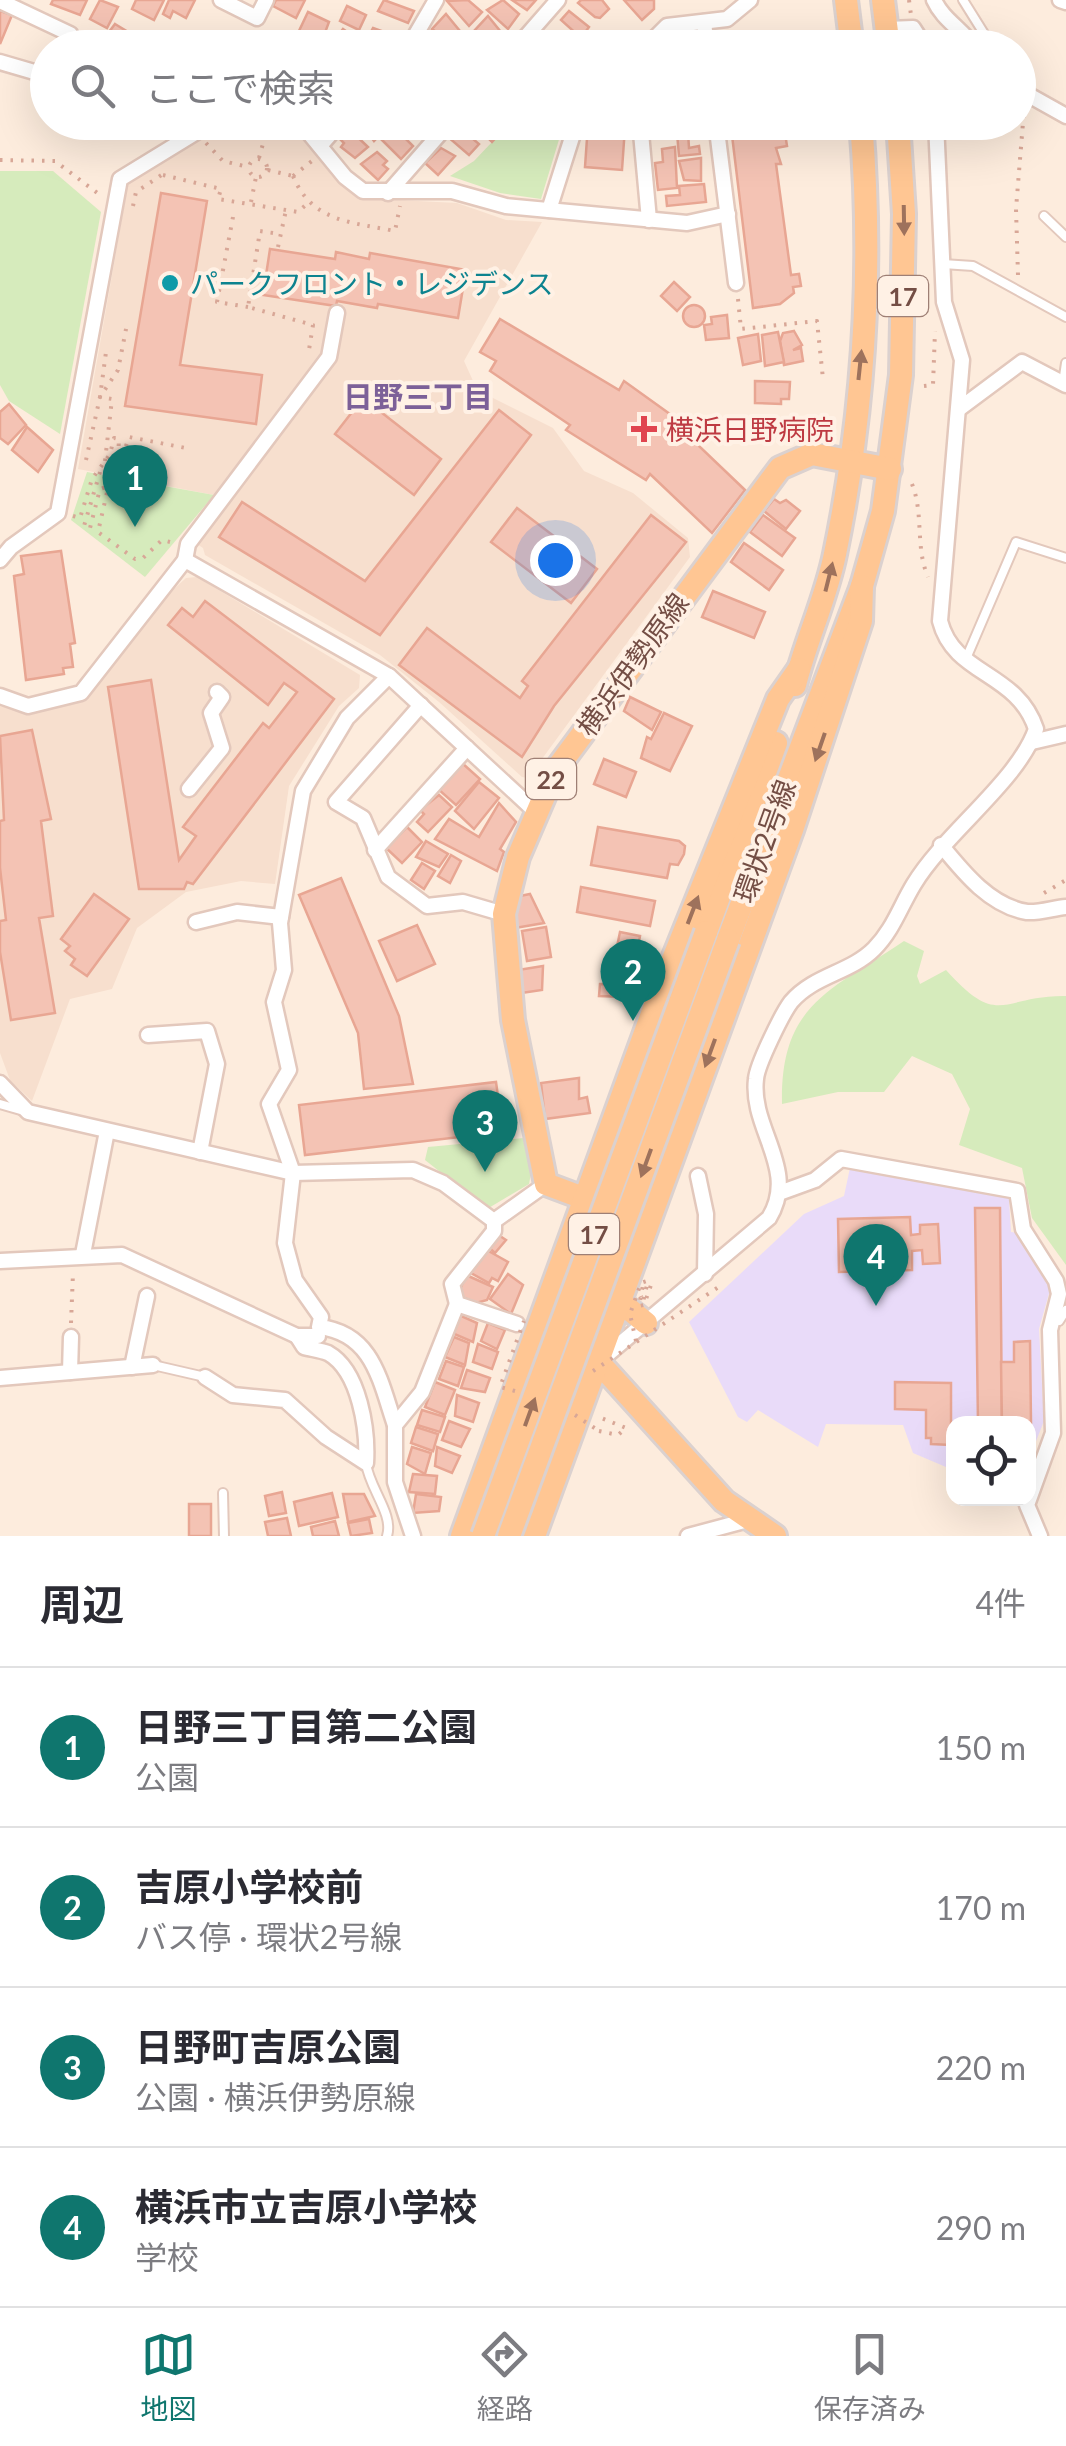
<!DOCTYPE html>
<html lang="ja">
<head>
<meta charset="utf-8">
<style>
  :root { --surface:#fff; --page:#f2f2f3; --text:#2b2b33; --muted:#7c7c81; --line:#e1e1e2; --accent:#0f766e }
  body { margin:0; font-family:Lato,"Noto Sans JP",sans-serif; background:var(--page); color:var(--text) }
  .controls { position:absolute; right:30px; bottom:30px; display:grid; overflow:hidden; border-radius:20px; box-shadow:0 10px 40px #0002 }
  .controls button { width:90px; height:90px; display:grid; place-items:center; padding:0; border:0; border-bottom:2px solid var(--line); background:var(--surface); color:var(--text); font:50px sans-serif }
  .you { position:absolute; left:555px; top:560px; width:35px; height:35px; margin:-25px; border:8px solid #fff; border-radius:50%; background:#1a73e8; box-shadow:0 0 0 15px #1a73e833 }
  .badge { display:grid; place-items:center; width:65px; height:65px; border-radius:50%; background:var(--accent); color:#fff; font-size:32px; font-weight:700 }
  .pin { position:absolute; translate:-50% -82px; filter:drop-shadow(0 2px 5px #0008) }
  .pin::after { content:''; position:absolute; top:52px; width:35px; height:30px; background:inherit; clip-path:polygon(0 0,100% 0,50% 100%) }
  .list { margin:0; padding:0; list-style:none }
  h2 { display:flex; justify-content:space-between; align-items:center; height:130px; margin:0; padding:0 40px; font-size:42px }
  h2 small { font-size:32px; font-weight:400; color:var(--muted) }
  .list li { display:grid; grid-template-columns:65px 1fr auto; gap:30px; align-items:center; box-sizing:border-box; height:160px; padding:0 40px; border-top:2px solid var(--line) }
  .list b { display:block; font-size:38px; white-space:nowrap }
  .list p { margin:0; font-size:32px; white-space:nowrap; color:var(--muted) }
  .list em { font-size:32px; font-style:normal; color:var(--muted) }
  .icon { flex:none; width:55px; height:55px; fill:none; stroke:currentColor; stroke-width:2; stroke-linecap:round; stroke-linejoin:round }
  .map { position:relative; flex:none; width:1066px; height:1536px; overflow:hidden }
  .search { position:absolute; background:var(--surface); box-shadow:0 10px 40px #0002; left:30px; right:30px; top:30px; height:110px; display:flex; align-items:center; gap:25px; box-sizing:border-box; padding:0 35px; border-radius:55px; color:var(--muted); font-size:38px }
  .sheet { height:770px; background:var(--surface) }
  nav { display:flex; justify-content:space-around; align-items:center; box-sizing:border-box; height:140px; border-top:2px solid var(--line); background:var(--surface); font-size:28px; color:var(--muted) }
  nav a { display:grid; justify-items:center; gap:5px }
  nav .on { color:var(--accent) }
  .map>svg:first-child { display:block }
</style>
</head>
<body>
<div class="map">
<svg width="1066" height="1536" viewBox="0 0 1066 1536">
  <rect width="100%" height="100%" fill="#fdecdd"/>
  <g fill="#f7dfce">
    <path d="M241,123H290L332,176L358,198L457,203L506,220L542,222L464,361L474,383L483,393L553,428L584,471L633,493L688,538L690,557L528,778L522,777L439,702L380,655L205,555L203,548L183,535L214,495L78,469L128,184L198,138Z"/>
    <path d="M197,577L360,675L359,688L339,706L289,786L275,884L241,881L186,892L137,928L112,989L70,999L32,1101L10,1080L0,1053V706L30,713L82,699L163,599L186,578Z"/>
  </g>
  <path fill="#e9dbf9" d="M850,1168L1004,1191L1009,1200L1011,1232L1018,1233L1048,1279L1050,1290L1039,1329L1044,1421L1029,1459L1028,1424H954L953,1470L913,1453L903,1425L826,1424L818,1447L758,1410L747,1422L738,1417L689,1322L804,1214L844,1196Z"/>
  <g fill="#d6ebbc">
    <path d="M510,123H564L541,199L500,193L450,176L474,161Z"/>
    <path d="M0,171H53L101,212L60,434L9,401L0,385Z"/>
    <path d="M87,472L214,495L145,577L71,520Z"/>
    <path d="M904,941L924,951L917,976L920,984L946,970C1000,1030 1001,995 1066,996V1265L1032,1218L1022,1168L959,1145L970,1109L952,1074L912,1056L884,1092H838L782,1104C780,1004 830,991 904,941Z"/>
    <path d="M524,1138L532,1168L529,1184L487,1209L425,1160L428,1147Z"/>
  </g>
  <g fill="#f4c3b4" stroke="#e8a693" stroke-width="2.5">
    <path d="M53,0H87L80,15L51,4Z"/>
    <path d="M100,0L118,7L107,28L90,19Z"/>
    <path d="M136,0H164L154,20L132,9Z"/>
    <path d="M169,0H195L186,18L173,11L170,18L163,14Z"/>
    <path d="M276,0H305L296,18L273,6Z"/>
    <path d="M384,0L414,11L408,23L378,11Z"/>
    <path d="M468,0L482,12L469,26L447,1Z"/>
    <path d="M503,0L519,14L508,29L487,10Z"/>
    <path d="M512,0H536L527,10Z"/>
    <path d="M581,0H602L609,9L600,18L595,17L578,3Z"/>
    <path d="M624,0H654V9L642,20Z"/>
    <path d="M347,6L366,15L359,30L340,21Z"/>
    <path d="M0,11L12,15L0,44Z"/>
    <path d="M569,11L589,27L581,38L561,20Z"/>
    <path d="M308,12L329,22L320,46L298,33Z"/>
    <path d="M446,14L464,36L455,45L432,29Z"/>
    <path d="M488,16L505,37L495,48L475,30Z"/>
    <path d="M115,24L128,32L123,40L128,48H97Z"/>
    <path d="M373,28L398,37L392,48L367,39Z"/>
    <path d="M343,29L363,43L359,48L338,47L341,42L336,38Z"/>
    <path d="M556,32L573,47L572,48H551L544,42Z"/>
    <path d="M469,37L475,43L482,48H460Z"/>
    <path d="M688,37L689,48H668L667,40Z"/>
    <path d="M360,122H391V123L374,141Z"/>
    <path d="M472,122H491L500,133L492,142Z"/>
    <path d="M678,122H699L700,127L679,129Z"/>
    <path d="M723,122H775V134L785,133L787,146L776,148L781,164H776L791,275L799,274L801,286L793,287L794,293L780,304L753,308L731,127L724,128Z"/>
    <path d="M406,123L430,122L432,124L423,134Z"/>
    <path d="M588,124L625,127L622,170L585,167Z"/>
    <path d="M458,126L479,144L469,155L448,137Z"/>
    <path d="M348,128L368,147L355,158L341,147L344,143L340,139Z"/>
    <path d="M395,128L413,146L401,159L381,139Z"/>
    <path d="M688,132L689,148L699,146L700,154L679,156L677,133Z"/>
    <path d="M675,147L677,188L658,190L655,163L663,162L662,149Z"/>
    <path d="M441,148L455,156L438,175L425,163Z"/>
    <path d="M377,152L387,161L383,165L388,169L378,180L361,164Z"/>
    <path d="M701,158V181L684,180L679,161Z"/>
    <path d="M704,184L706,202L667,206L666,196L680,195L679,186Z"/>
    <path d="M161,193L207,201L180,365L262,375L256,424L125,406Z"/>
    <path d="M270,249L335,259L336,252L369,259L370,253L466,270L458,318L378,304L377,308L337,301L336,306L263,295Z"/>
    <path d="M674,282L690,297L677,311L661,296Z"/>
    <circle cx="694" cy="316" r="11"/>
    <path d="M727,315L729,338L706,340L704,325L712,324L711,317Z"/>
    <path d="M500,319L619,390L624,381L681,422L679,427L745,490L712,533L650,474L646,480L566,430L570,425L490,371L496,361L480,352Z"/>
    <path d="M794,331L802,345L793,350L801,348L803,361L784,365L780,341L783,333Z"/>
    <path d="M778,332L784,362L765,366L762,335Z"/>
    <path d="M758,334L761,361L743,365L738,338Z"/>
    <path d="M755,381L790,382L789,399H781V404L755,403Z"/>
    <path d="M363,398L441,459L414,495L335,434Z"/>
    <path d="M9,404L26,425L8,444L0,438V412Z"/>
    <path d="M499,410L531,435L380,635L219,537L242,502L365,581Z"/>
    <path d="M27,427L53,450L38,472L12,450Z"/>
    <path d="M774,499L780,503L786,500L800,511L786,529L764,511Z"/>
    <path d="M517,508L597,569L571,603L491,542Z"/>
    <path d="M651,515L686,542L554,706L522,757L399,665L427,628L520,698L528,686L522,681Z"/>
    <path d="M763,515L795,538L782,556L750,532Z"/>
    <path d="M744,543L783,570L769,590L731,562Z"/>
    <path d="M61,551L75,643L70,644L73,667L63,668L64,674L26,680L14,576L24,574L21,556Z"/>
    <path d="M713,591L765,612L754,638L702,617Z"/>
    <path d="M205,601L334,699L193,884L187,882L184,889H139L108,687L151,680L179,860L196,836L183,827L263,723L269,728L297,692L284,683L268,705L168,625L182,608L193,617Z"/>
    <path d="M630,697L661,712L652,730L624,711Z"/>
    <path d="M664,713L692,726L670,771L641,758L647,737L651,739Z"/>
    <path d="M32,730L51,819L41,821L53,916L39,918L55,1013L11,1020L0,952V921L6,920L0,868V821L4,820L0,736Z"/>
    <path d="M604,759L636,772L626,797L594,784Z"/>
    <path d="M462,763L480,779L456,805L438,789Z"/>
    <path d="M479,782L499,798L474,829L455,811Z"/>
    <path d="M439,795L452,807L428,832L417,822L424,814L420,810Z"/>
    <path d="M499,803L516,822L500,849L504,852L497,871L435,839L449,819L479,837Z"/>
    <path d="M407,827L422,842L402,863L386,848Z"/>
    <path d="M598,827L679,841L685,846L684,854L678,865L670,864L667,878L591,865Z"/>
    <path d="M426,841L448,854L439,867L416,857Z"/>
    <path d="M451,855L461,861L450,883L438,876Z"/>
    <path d="M422,863L435,871L424,889L411,880Z"/>
    <path d="M341,878L399,1016L413,1084L364,1089L358,1033L299,895Z"/>
    <path d="M581,887L655,901L650,926L577,912Z"/>
    <path d="M94,894L129,919L87,976L71,965L75,959L65,951L70,946L61,939Z"/>
    <path d="M530,894L544,923L515,928V897Z"/>
    <path d="M417,925L435,964L397,981L379,941Z"/>
    <path d="M546,927L551,957L527,961L522,931Z"/>
    <path d="M620,932L640,936L631,985L610,981Z"/>
    <path d="M543,966L542,990L521,993L518,970Z"/>
    <path d="M600,984L624,985V997L599,996Z"/>
    <path d="M579,1078V1099L587,1097L590,1113L545,1119L541,1083Z"/>
    <path d="M496,1082L503,1132L305,1155L299,1105Z"/>
    <path d="M975,1208H1000L1002,1424H978Z"/>
    <path d="M910,1217L911,1235L920,1234V1225L938,1224L940,1263L923,1264L922,1250L912,1251V1270L839,1272L838,1219Z"/>
    <path d="M497,1234L506,1240L495,1253L487,1246Z"/>
    <path d="M485,1249L508,1262L498,1281L492,1278L489,1283L471,1273Z"/>
    <path d="M508,1274L523,1285L511,1314L490,1299Z"/>
    <path d="M466,1275L493,1287L487,1300L476,1303L464,1298L459,1292Z"/>
    <path d="M459,1315L477,1323L473,1342L452,1333Z"/>
    <path d="M488,1323L505,1330L497,1349L481,1341Z"/>
    <path d="M454,1337L469,1343L465,1365L445,1357Z"/>
    <path d="M1030,1341L1031,1423L1002,1424L1001,1362H1014V1342Z"/>
    <path d="M478,1344L498,1352L492,1369L473,1362Z"/>
    <path d="M446,1361L464,1367L458,1386L439,1379Z"/>
    <path d="M467,1370L490,1378L485,1392L461,1388Z"/>
    <path d="M435,1382L455,1390L445,1415L425,1407Z"/>
    <path d="M895,1382L951,1383V1445L931,1444V1438H926V1410L895,1409Z"/>
    <path d="M457,1395L479,1403L473,1422L455,1416Z"/>
    <path d="M422,1410L445,1417L440,1432L417,1425Z"/>
    <path d="M449,1421L470,1429L461,1447L442,1440Z"/>
    <path d="M416,1427L438,1434L433,1451L411,1443Z"/>
    <path d="M412,1447L431,1453L425,1474L407,1464Z"/>
    <path d="M437,1447L460,1456L452,1473L435,1466Z"/>
    <path d="M413,1474L437,1476L435,1494L409,1492Z"/>
    <path d="M282,1492L286,1513L269,1516L265,1496Z"/>
    <path d="M332,1493L338,1517L299,1526L294,1502Z"/>
    <path d="M343,1494H364L375,1516L348,1522Z"/>
    <path d="M416,1494L441,1497L439,1511L413,1513Z"/>
    <rect x="189" y="1504" width="22" height="32"/>
    <path d="M287,1518L291,1536H268L265,1522Z"/>
    <path d="M369,1519L372,1533L351,1536L348,1523Z"/>
    <path d="M335,1521L339,1536H313L311,1527Z"/>
  </g>
  <g fill="none" stroke-linecap="round" stroke-linejoin="round">
    <g stroke="#e3c8bc" stroke-width="12">
      <g id="lane">
        <path d="M963,0L993,48"/>
        <path d="M1044,216L1066,237"/>
        <path d="M943,264L973,266L1066,317"/>
        <path d="M1063,383L1066,363"/>
        <path d="M965,661L1016,542L1066,558"/>
        <path d="M0,1104L24,1111"/>
        <path d="M1053,1319L1059,1321L1066,1310"/>
        <path d="M153,1365L205,1377"/>
        <path d="M366,1463C369,1488 394,1514 387,1536"/>
        <path d="M223,1493L224,1536"/>
      </g>
    </g>
    <g stroke="#e3c8bc" stroke-width="19">
      <g id="street">
        <path d="M221,0L257,18L266,0"/>
        <path d="M934,0C943,20 962,29 975,48"/>
        <path d="M1060,0L1066,2"/>
        <path d="M0,1L70,34L69,48"/>
        <path d="M704,22L707,48"/>
        <path d="M887,29L913,28L926,48"/>
        <path d="M408,48L436,0"/>
        <path d="M516,48L558,0"/>
        <path d="M645,48L667,26L727,19L750,0"/>
        <path d="M0,62L48,76"/>
        <path d="M1018,89L1066,116"/>
        <path d="M136,122L171,128L179,142"/>
        <path d="M300,122L345,177L363,191H452L506,206L687,223L728,214"/>
        <path d="M640,122L649,220"/>
        <path d="M716,122L736,283"/>
        <path d="M320,146L341,122"/>
        <path d="M388,193L450,122"/>
        <path d="M549,210L574,131L580,122"/>
        <path d="M959,409L1022,362L1066,385"/>
        <path d="M0,560L11,547L58,513L120,179L200,130L220,122"/>
        <path d="M185,560L188,544L329,357L337,313"/>
        <path d="M389,676L347,718L303,791L280,923L284,970L274,1002L289,1070L269,1104L293,1173L285,1243L295,1280L321,1317L319,1327C373,1333 380,1381 395,1425"/>
        <path d="M0,696L28,706L81,693L185,560L389,676L535,811"/>
        <path d="M421,705L336,802L363,818L388,877L427,906L463,902L504,914"/>
        <path d="M1032,742L1066,734"/>
        <path d="M189,789L222,748L211,713L222,697L217,692"/>
        <path d="M941,845C963,872 990,906 1027,912C1039,913 1054,908 1066,907"/>
        <path d="M375,850L467,748"/>
        <path d="M196,922L237,912L281,917"/>
        <path d="M148,1035L207,1031L217,1064L200,1152"/>
        <path d="M0,1083L28,1112L293,1173L413,1170L443,1183L494,1221L546,1184"/>
        <path d="M698,1176L706,1214L705,1274"/>
        <path d="M782,1192L815,1180L841,1159L1017,1191L1023,1229L1056,1281L1059,1294L1050,1330L1053,1433L1027,1505L1040,1536"/>
        <path d="M494,1221V1231L452,1284L457,1304L517,1324"/>
        <path d="M83,1254L107,1131"/>
        <path d="M0,1261L122,1255L297,1336H318"/>
        <path d="M601,1360L769,1218C799,1169 750,1129 756,1079C757,1065 782,1014 791,1002C814,975 850,973 874,949C893,930 900,907 914,884C945,833 1018,781 1036,729C1017,671 954,676 940,621L962,360L944,302L936,122"/>
        <path d="M132,1367L147,1296"/>
        <path d="M70,1372L71,1337"/>
        <path d="M205,1377L233,1395L285,1400L326,1437L366,1463C368,1431 360,1371 328,1353C321,1350 311,1349 304,1347L297,1336"/>
        <path d="M0,1378L153,1365"/>
        <path d="M413,1536L395,1482V1425L422,1392L457,1304"/>
        <path d="M688,1536L748,1520"/>
      </g>
    </g>
    <g stroke="#dbd1cf" stroke-width="28">
      <g id="primary">
        <path d="M846,0L852,48"/>
        <path d="M883,0L889,48"/>
        <path d="M795,685C806,640 826,599 835,554C864,413 873,265 861,122"/>
        <path d="M706,932L776,743"/>
        <path d="M728,940L862,586L883,511L901,375L904,214L898,122"/>
        <path d="M586,1199L546,1184L513,1020L504,914L518,857L555,771L780,468L812,454L890,469"/>
        <path d="M619,1301L646,1323"/>
        <path d="M592,1355L724,1501L775,1536"/>
        <path d="M462,1536L661,989L778,699L799,669"/>
        <path d="M534,1536L792,830L861,621L862,586"/>
      </g>
    </g>
    <g stroke="#d8a797" stroke-width="4" stroke-dasharray="2.5 8" stroke-linecap="butt">
      <path d="M909,0L911,15"/>
      <path d="M258,33L259,48"/>
      <path d="M206,143L223,161L248,167"/>
      <path d="M259,158L269,122"/>
      <circle cx="258" cy="168" r="9"/>
      <path d="M0,160L55,161L100,195"/>
      <path d="M268,170L293,176"/>
      <path d="M163,175L221,189L218,199L298,212L308,203"/>
      <path d="M293,176C312,222 351,222 395,231L400,206"/>
      <path d="M293,176L312,161"/>
      <path d="M251,202L256,177"/>
      <path d="M133,206L136,192L163,174"/>
      <path d="M233,217L217,302L248,307"/>
      <path d="M273,233L260,231L248,307L313,325L308,356"/>
      <path d="M278,247L286,210"/>
      <path d="M1018,275L1016,209L1024,110"/>
      <path d="M738,299L741,329L817,321L823,379"/>
      <path d="M924,386L933,385L935,331"/>
      <path d="M86,460L100,397L118,370L127,324"/>
      <path d="M105,461L112,399L100,397L106,352"/>
      <path d="M119,466L129,437L191,449"/>
      <path d="M100,472L84,526L90,528L100,489L106,487"/>
      <path d="M912,484C924,514 915,547 928,577"/>
      <path d="M73,516L80,518L92,479L110,454L114,438L119,439L117,476L108,488L98,532L135,559L143,558L162,540L170,542"/>
      <path d="M1044,893L1066,880"/>
      <path d="M71,1323L73,1273"/>
      <path d="M599,1431L618,1435L626,1428L599,1417"/>
    </g>
    <use href="#lane" stroke="#fff" stroke-width="8"/>
    <use href="#street" stroke="#fff" stroke-width="14"/>
    <use href="#primary" stroke="#ffc693" stroke-width="22"/>
    <g stroke="#dbd1cf" stroke-width="28" stroke-linecap="butt">
      <g id="primary-bridge">
        <path d="M483,1536L706,932"/>
        <path d="M509,1536L728,940"/>
      </g>
    </g>
    <g stroke="#d8a797" stroke-width="4" stroke-dasharray="2.5 8" stroke-linecap="butt">
      <path d="M636,1341L630,1314L641,1283L647,1281L651,1285L644,1305L639,1306L643,1285H647L643,1302L641,1296"/>
      <path d="M593,1371L720,1286"/>
      <path d="M515,1391L500,1387L524,1321"/>
      <path d="M575,1415L599,1431"/>
    </g>
    <use href="#primary-bridge" stroke="#ffc693" stroke-width="22"/>
  </g>
  <defs><path id="oneway-solid" d="M-6-.8H1V-3.2L6.5 0L1 3.2V.8H-6Z" transform="scale(2.5)"/></defs>
  <g fill="#9e725c">
    <use href="#oneway-solid" transform="translate(904 220) rotate(89)"/>
    <use href="#oneway-solid" transform="translate(860 365) rotate(-84)"/>
    <use href="#oneway-solid" transform="translate(829 577) rotate(-76)"/>
    <use href="#oneway-solid" transform="translate(820 747) rotate(109)"/>
    <use href="#oneway-solid" transform="translate(693 910) rotate(-69)"/>
    <use href="#oneway-solid" transform="translate(710 1053) rotate(110)"/>
    <use href="#oneway-solid" transform="translate(646 1163) rotate(110)"/>
    <use href="#oneway-solid" transform="translate(530 1412) rotate(-70)"/>
  </g>
  <circle fill="#0f9aa8" stroke="#fff1e5" stroke-width="4" cx="170" cy="283" r="10"/>
  <path fill="#e0444e" stroke="#fff1e5" stroke-width="4" d="M639 414h10v10h10v10h-10v10h-10v-10h-10v-10h10z"/>
  <g text-anchor="middle" dominant-baseline="central" stroke-width="8" stroke-linejoin="round" paint-order="stroke">
    <g fill="#fff1e5" stroke="#9e7f75" stroke-width="2.5">
      <rect x="878" y="276" width="50" height="40" rx="8"/>
      <rect x="526" y="759" width="50" height="40" rx="8"/>
      <rect x="569" y="1214" width="50" height="40" rx="8"/>
    </g>
    <g font-size="25" font-weight="bold" fill="#744e45">
      <text x="903" y="296">17</text>
      <text x="551" y="779">22</text>
      <text x="594" y="1234">17</text>
    </g>
    <g font-size="28" fill="#0d838f" stroke="#fff1e5" text-anchor="start">
      <text x="190" y="283">パークフロント・レジデンス</text>
    </g>
    <g font-size="28" fill="#be3a42" stroke="#fff1e5" text-anchor="start">
      <text x="666" y="429">横浜日野病院</text>
    </g>
    <g font-size="28" fill="#744e45" stroke="#fff1e5">
      <text transform="translate(632 664) rotate(-54)">横浜伊勢原線</text>
      <text transform="translate(764 841) rotate(-70)">環状2号線</text>
    </g>
    <g font-size="30" font-weight="bold" fill="#7c6098" stroke="#fff1e5">
      <text x="418" y="396">日野三丁目</text>
    </g>
  </g>
</svg>
<div class="controls">
<button><svg class="icon" aria-label="locate" viewBox="0 0 24 24"><circle cx="12" cy="12" r="6"/><path d="M12 2v4M12 18v4M2 12h4M18 12h4"/></svg></button>
</div>
<div class="you"></div>
<div class="pin badge" style="left:135px;top:527px">1</div>
<div class="pin badge" style="left:633px;top:1021px">2</div>
<div class="pin badge" style="left:485px;top:1172px">3</div>
<div class="pin badge" style="left:876px;top:1306px">4</div>
<div class="search"><svg class="icon" aria-label="search" viewBox="0 0 24 24"><circle cx="10" cy="10" r="6"/><path d="M15 15l6 6"/></svg>ここで検索</div>
</div>
<section class="sheet">
<h2>周辺<small>4件</small></h2>
<ul class="list">
<li><span class="badge">1</span><div><b>日野三丁目第二公園</b><p>公園</p></div><em>150 m</em></li>
<li><span class="badge">2</span><div><b>吉原小学校前</b><p>バス停 · 環状2号線</p></div><em>170 m</em></li>
<li><span class="badge">3</span><div><b>日野町吉原公園</b><p>公園 · 横浜伊勢原線</p></div><em>220 m</em></li>
<li><span class="badge">4</span><div><b>横浜市立吉原小学校</b><p>学校</p></div><em>290 m</em></li>
</ul>
</section>
<nav>
<a class="on"><svg class="icon" aria-label="map" viewBox="0 0 24 24"><path d="M3 6l6-2 6 2 6-2v14l-6 2-6-2-6 2zM9 4v14M15 6v14"/></svg>地図</a>
<a><svg class="icon" aria-label="directions" viewBox="0 0 24 24"><path d="M12 3l9 9-9 9-9-9zM9 14v-3h6M13 9l2 2-2 2"/></svg>経路</a>
<a><svg class="icon" aria-label="saved" viewBox="0 0 24 24"><path d="M7 4h10v16l-5-4-5 4z"/></svg>保存済み</a>
</nav>
</body>
</html>
